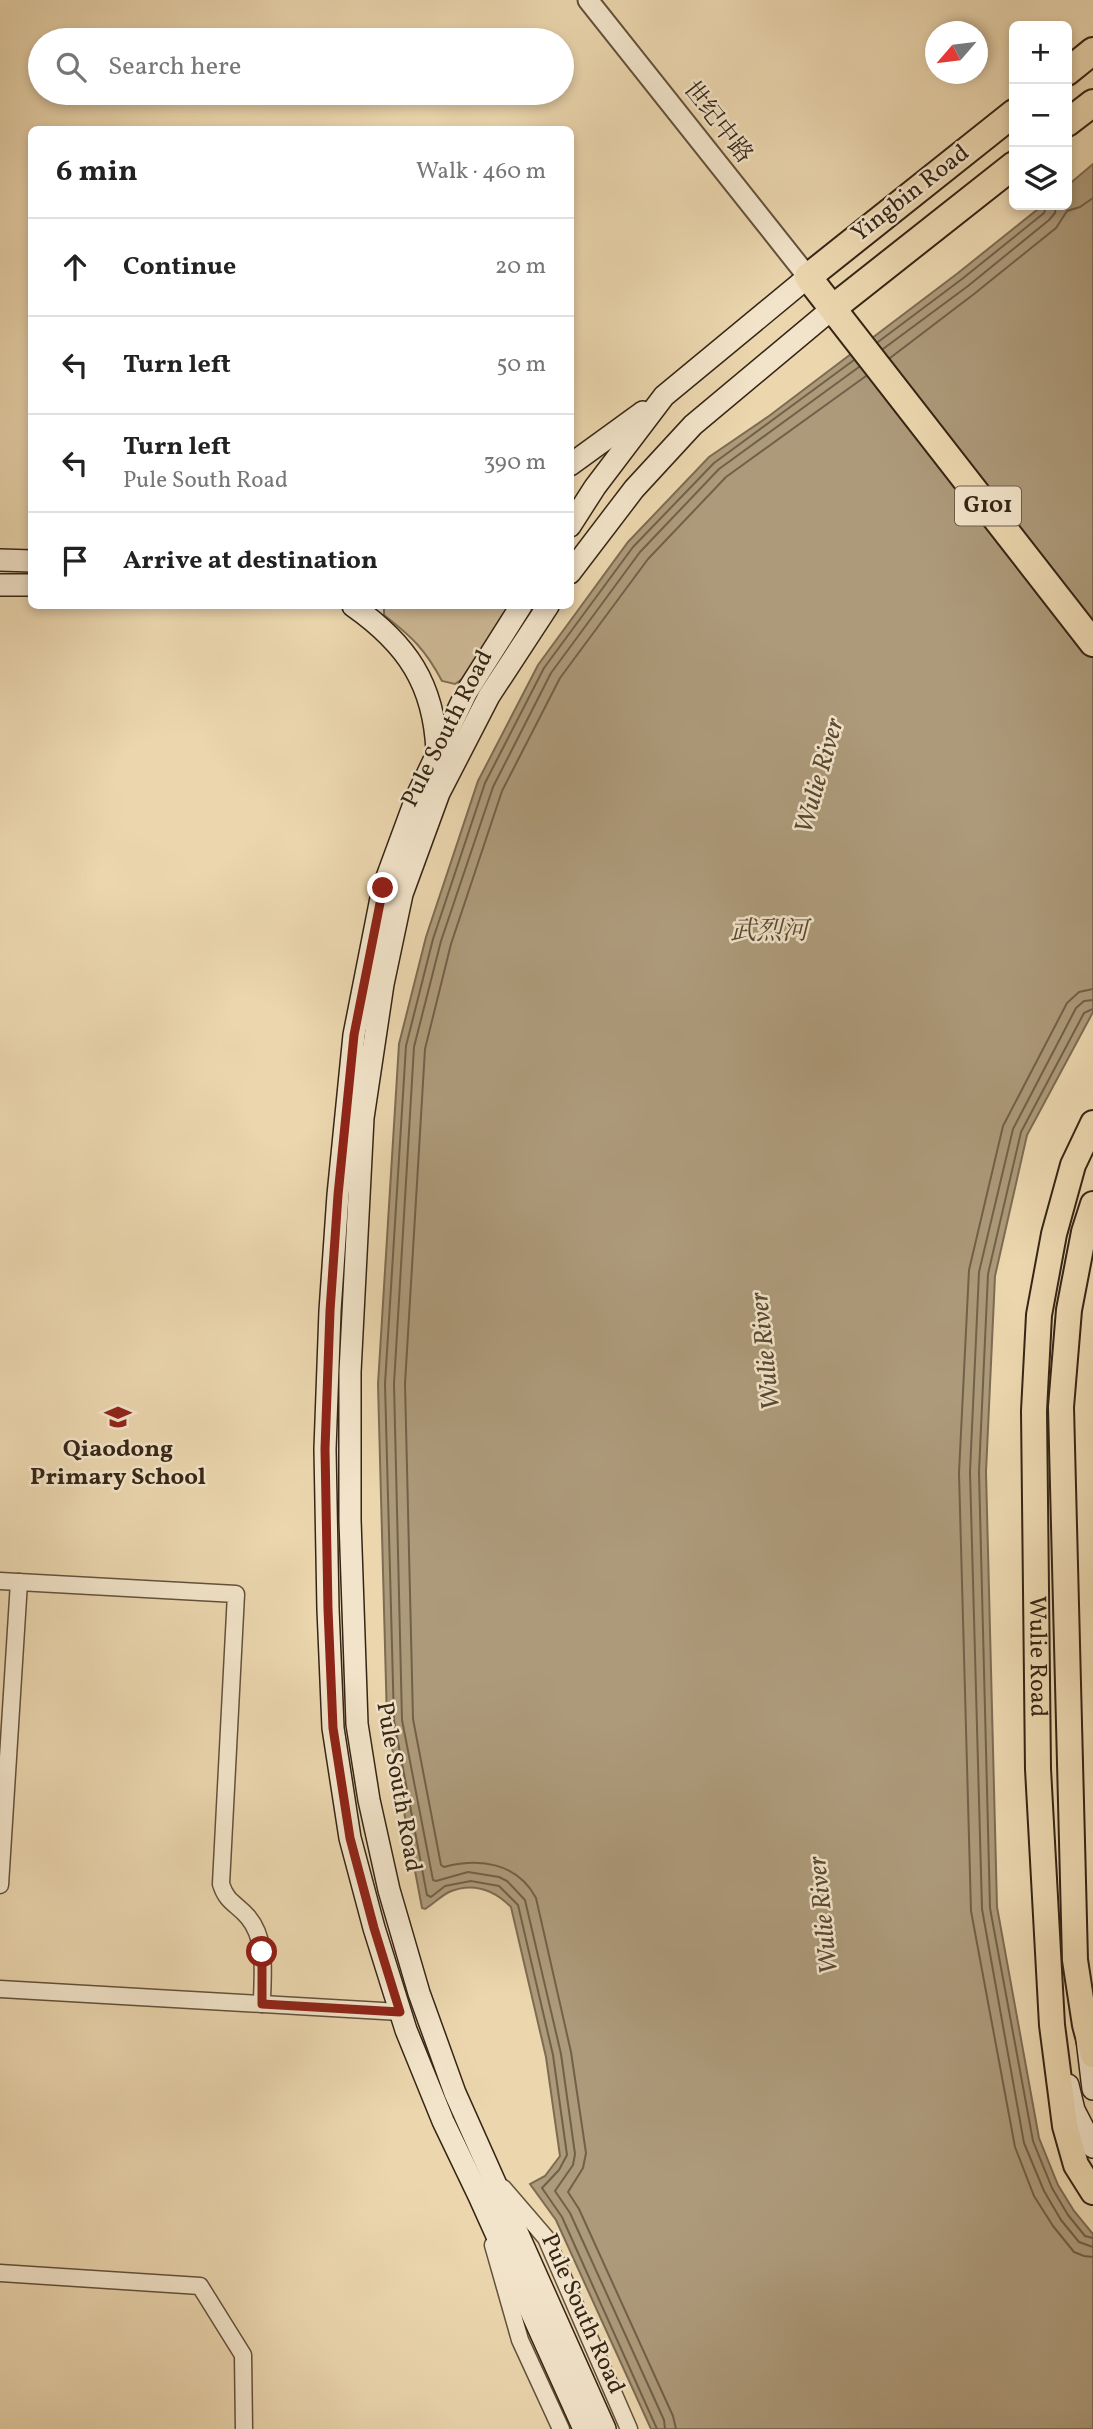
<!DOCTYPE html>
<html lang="en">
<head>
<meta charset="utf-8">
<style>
  :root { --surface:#fff; --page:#f2f2f2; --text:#222; --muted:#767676; --line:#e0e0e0 }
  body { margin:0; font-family:Vollkorn,"Noto Serif SC",serif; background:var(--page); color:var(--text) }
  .controls { position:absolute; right:21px; top:21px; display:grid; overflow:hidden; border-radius:10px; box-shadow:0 4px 10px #0003 }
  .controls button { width:63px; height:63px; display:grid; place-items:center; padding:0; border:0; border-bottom:2px solid var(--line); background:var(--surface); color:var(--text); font:35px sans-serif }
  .compass { position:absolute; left:925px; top:21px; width:63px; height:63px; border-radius:50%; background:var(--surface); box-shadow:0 4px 10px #0003; rotate:242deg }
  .stop { position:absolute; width:21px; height:21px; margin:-16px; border:5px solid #8f2418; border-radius:50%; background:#fff }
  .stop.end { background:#8f2418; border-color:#fff; box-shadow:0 2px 7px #0008 }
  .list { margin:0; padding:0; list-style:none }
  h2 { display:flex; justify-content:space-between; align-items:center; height:91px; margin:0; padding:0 28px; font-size:30px }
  h2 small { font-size:23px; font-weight:400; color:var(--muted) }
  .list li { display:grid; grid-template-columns:46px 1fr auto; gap:21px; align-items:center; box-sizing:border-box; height:98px; padding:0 28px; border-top:2px solid var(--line) }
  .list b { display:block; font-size:26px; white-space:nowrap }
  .list p { margin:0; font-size:23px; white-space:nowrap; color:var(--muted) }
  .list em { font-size:23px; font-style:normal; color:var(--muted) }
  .icon { flex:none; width:38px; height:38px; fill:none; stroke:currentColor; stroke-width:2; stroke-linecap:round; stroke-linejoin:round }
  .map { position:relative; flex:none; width:1093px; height:2429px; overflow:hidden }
  .search { position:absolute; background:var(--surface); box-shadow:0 4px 10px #0003; left:28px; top:28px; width:546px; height:77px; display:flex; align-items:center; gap:18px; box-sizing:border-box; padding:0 24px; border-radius:38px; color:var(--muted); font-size:26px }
  .panel { position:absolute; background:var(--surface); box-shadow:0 4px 10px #0003; left:28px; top:126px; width:546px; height:483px; border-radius:10px }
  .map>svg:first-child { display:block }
</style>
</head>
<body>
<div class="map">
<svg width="1093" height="2429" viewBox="0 0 1093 2429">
  <rect width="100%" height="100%" fill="#ebd6ae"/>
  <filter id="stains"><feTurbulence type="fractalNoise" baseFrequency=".00286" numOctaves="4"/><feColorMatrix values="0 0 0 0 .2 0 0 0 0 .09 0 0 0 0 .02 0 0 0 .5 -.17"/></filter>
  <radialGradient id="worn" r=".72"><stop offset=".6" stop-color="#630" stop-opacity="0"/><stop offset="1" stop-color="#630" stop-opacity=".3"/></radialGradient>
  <path fill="#ccb894" stroke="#816e54" stroke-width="2" d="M390,606H511L465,677L455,684L442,681C425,649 412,637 384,615V607Z"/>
  <path fill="#ad9a7a" stroke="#7d6b52" stroke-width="2" d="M1093,164V1012L1027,1135L995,1276L986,1472L997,1907L1039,2138L1058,2185L1074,2211L1093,2234V2429H651L556,2220L530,2184L545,2176L560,2156L546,2057L511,1907C494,1890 473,1882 449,1892C441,1896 433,1904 425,1909L422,1908L387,1721L378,1384L399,1044L426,937L478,781L538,665L628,542L709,457L769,416L958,273L1043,205H1067V186Z"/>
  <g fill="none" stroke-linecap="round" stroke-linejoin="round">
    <g stroke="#726048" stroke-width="2">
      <path d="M878,342L962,279L1044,213L1047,205"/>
      <path d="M883,349L968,286L1049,220L1055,213L1056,205"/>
      <path d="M890,358L974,294L1056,228L1067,211L1080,207L1093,198"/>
      <path d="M1093,989L1079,992L1067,1003L1003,1126L969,1270L959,1473L971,1911L1015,2147L1034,2196L1053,2226L1074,2252L1084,2256L1093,2257"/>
      <path d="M1093,1000L1084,1001L1076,1008L1013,1129L979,1272L970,1472L982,1909L1024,2143L1044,2191L1061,2220L1079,2242L1093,2247"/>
      <path d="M1093,1009L1084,1013L1021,1132L988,1274L979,1472L990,1908L1033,2141L1052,2188L1068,2215L1085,2236L1093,2238"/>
      <path d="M657,2429L562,2217L542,2188L559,2170L567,2155L553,2055L518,1905L499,1886L471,1881L445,1886L431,1897L427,1895L394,1721L385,1384L406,1046L433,939L485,783L544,668L633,547L714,463L854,360"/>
      <path d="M665,2429L664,2420L570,2213L555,2191L573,2165L575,2154L561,2054L525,1900L507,1881L499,1877L468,1872L436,1881L433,1880L402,1720L394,1384L414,1047L441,941L493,787L551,673L640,552L719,469L859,367"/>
      <path d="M676,2429L673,2416L579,2209L568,2192L583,2168L586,2153L571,2052L536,1898C517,1862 479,1858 444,1867L441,1865L413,1719L405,1384L425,1049L451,944L502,791L560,678L648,559L726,477L866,376"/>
    </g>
    <g stroke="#63513b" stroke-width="19">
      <g id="minor">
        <path d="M0,1581L236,1594L221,1884C227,1903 236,1903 248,1917C268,1941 262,1975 262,2004"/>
        <path d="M0,1885L19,1582"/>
        <path d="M0,1989L400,2012"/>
        <path d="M503,2188L546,2238L629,2429"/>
        <path d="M493,2245L520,2340L561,2429"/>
        <path d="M0,2273L200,2286L243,2355L244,2429"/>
      </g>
    </g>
    <g stroke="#63513b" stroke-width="23">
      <path id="tertiary" d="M588,0L808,277"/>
    </g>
    <g stroke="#362515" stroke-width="24">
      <g id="secondary">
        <path d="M570,465L643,412"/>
        <path d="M570,526L595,487L664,396L808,277"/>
        <path d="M0,560L32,561"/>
        <path d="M570,573L634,489L693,425L833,308"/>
        <path d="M0,585H32"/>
        <path d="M353,606C407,644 434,684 437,751"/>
        <path d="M521,606L466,693L417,796L383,888L354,1035L338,1195L330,1311L325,1449L328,1609L333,1728L350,1838L374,1928L406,2030L443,2121L479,2196L584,2429"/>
        <path d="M548,606L489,696L439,793L402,894L383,984L363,1118L350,1372V1520L357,1724L369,1800L389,1890L419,1993L455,2093L605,2429"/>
        <path d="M1087,2039L1093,2089"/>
        <path d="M1068,2085L1074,2110L1093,2147"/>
      </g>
    </g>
    <g stroke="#362515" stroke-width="28">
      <g id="primary">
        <path id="s1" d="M1093,1123L1073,1165L1054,1234L1039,1315L1034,1411L1038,1769L1052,2025L1065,2126L1076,2165L1093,2192"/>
        <path d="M1093,1204L1084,1232L1069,1310L1061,1407L1075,1960L1085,2025L1093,2055"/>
      </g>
    </g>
    <g stroke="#362515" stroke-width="30">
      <g id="trunk">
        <path d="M1067,72L1093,51"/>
        <path d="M1014,113L808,277L1093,643"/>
        <path d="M1067,123L1093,103"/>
        <path d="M833,308L1014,165"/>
      </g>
    </g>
    <use href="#minor" stroke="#f2e4ca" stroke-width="16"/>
    <use href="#tertiary" stroke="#f2e4ca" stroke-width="19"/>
    <use href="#secondary" stroke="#f2e4ca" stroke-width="21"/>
    <use href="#primary" stroke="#ebd6ae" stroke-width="24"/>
    <use href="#trunk" stroke="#ebd6ae" stroke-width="26"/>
  </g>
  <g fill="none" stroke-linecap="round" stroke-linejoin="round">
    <path stroke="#8f2418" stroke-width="9" d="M262,1952V2004L400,2012L374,1928L350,1838L333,1728L328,1609L325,1449L330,1311L338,1195L354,1035L383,888"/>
  </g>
  <defs>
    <g id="school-bare" transform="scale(2.1)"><path d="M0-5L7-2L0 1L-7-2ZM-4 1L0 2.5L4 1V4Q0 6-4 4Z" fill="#8f2418" stroke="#f2e4ca" stroke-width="2.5" paint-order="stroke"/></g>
  </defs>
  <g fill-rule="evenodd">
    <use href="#school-bare" x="118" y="1417"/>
  </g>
  <g text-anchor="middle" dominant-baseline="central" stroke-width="5" stroke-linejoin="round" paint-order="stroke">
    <rect fill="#f2e4ca" stroke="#6e5e4b" stroke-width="2" x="955" y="486.5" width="66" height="39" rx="5"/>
    <g font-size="23" font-weight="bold" fill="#362515">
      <text x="988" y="506">G101</text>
    </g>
    <g font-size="24" fill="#362515" stroke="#f2e4ca">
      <text transform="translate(717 123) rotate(52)">世纪中路</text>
      <text transform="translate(911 194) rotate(-38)">Yingbin Road</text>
      <text transform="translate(448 729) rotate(-63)">Pule South Road</text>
      <text stroke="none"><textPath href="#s1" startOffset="542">Wulie Road</textPath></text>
      <text transform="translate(398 1787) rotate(80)">Pule South Road</text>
      <text transform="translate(582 2314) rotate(66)">Pule South Road</text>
    </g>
    <g font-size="24" font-weight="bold" fill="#362515" stroke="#f2e4ca">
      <text x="118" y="1450">Qiaodong<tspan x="118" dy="28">Primary School</tspan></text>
    </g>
    <g font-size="26" font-style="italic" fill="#5a4833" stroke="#f2e4ca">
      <text transform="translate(820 776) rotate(-74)">Wulie River</text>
      <text x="769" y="932">武烈河</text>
      <text transform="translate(766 1351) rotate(-96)">Wulie River</text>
      <text transform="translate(824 1915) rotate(-96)">Wulie River</text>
    </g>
  </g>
  <rect width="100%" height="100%" filter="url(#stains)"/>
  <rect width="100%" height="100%" fill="url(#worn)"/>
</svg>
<div class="controls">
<button>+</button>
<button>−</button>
<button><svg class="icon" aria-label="layers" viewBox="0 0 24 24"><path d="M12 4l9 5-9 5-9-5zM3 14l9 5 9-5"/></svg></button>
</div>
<svg class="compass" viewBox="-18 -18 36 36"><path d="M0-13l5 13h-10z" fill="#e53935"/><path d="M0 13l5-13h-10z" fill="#767676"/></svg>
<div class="stop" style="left:262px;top:1952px"></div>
<div class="stop end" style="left:383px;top:888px"></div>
<div class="search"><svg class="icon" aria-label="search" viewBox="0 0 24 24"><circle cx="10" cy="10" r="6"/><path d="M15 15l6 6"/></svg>Search here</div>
<section class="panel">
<h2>6 min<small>Walk · 460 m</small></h2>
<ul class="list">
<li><svg class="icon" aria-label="ahead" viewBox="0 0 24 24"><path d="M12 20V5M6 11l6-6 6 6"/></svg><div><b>Continue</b></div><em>20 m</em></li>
<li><svg class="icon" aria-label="left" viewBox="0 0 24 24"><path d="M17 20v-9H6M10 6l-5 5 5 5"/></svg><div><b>Turn left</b></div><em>50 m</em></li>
<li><svg class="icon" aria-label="left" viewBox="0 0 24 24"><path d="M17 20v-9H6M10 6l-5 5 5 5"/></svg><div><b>Turn left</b><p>Pule South Road</p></div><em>390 m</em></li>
<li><svg class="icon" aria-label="arrive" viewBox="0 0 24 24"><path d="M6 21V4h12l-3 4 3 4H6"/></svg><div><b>Arrive at destination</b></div></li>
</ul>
</section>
</div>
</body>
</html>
